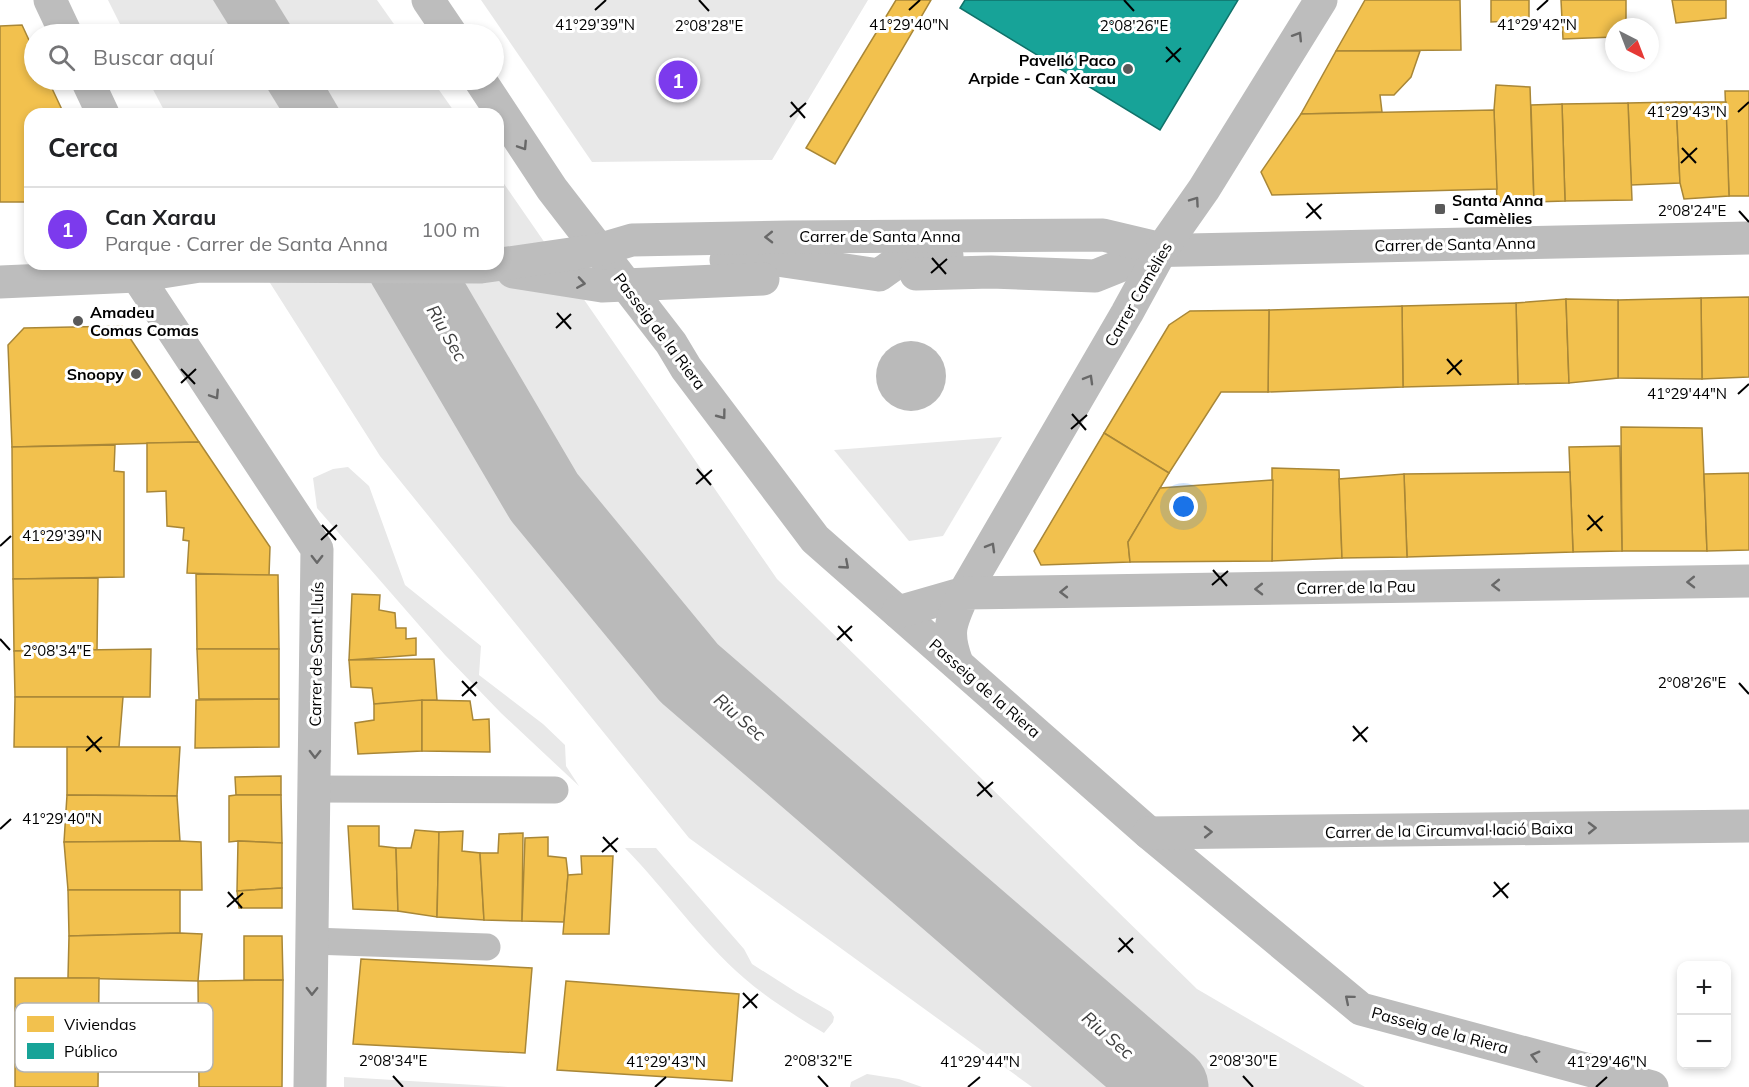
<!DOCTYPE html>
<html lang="es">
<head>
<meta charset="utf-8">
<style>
  :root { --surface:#fff; --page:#f2f2f2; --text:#202124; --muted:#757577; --line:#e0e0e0; --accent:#7c3aed }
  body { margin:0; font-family:Mulish,sans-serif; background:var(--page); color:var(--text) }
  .controls { position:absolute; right:18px; bottom:18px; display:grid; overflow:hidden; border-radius:12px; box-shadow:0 3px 9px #0003 }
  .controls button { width:54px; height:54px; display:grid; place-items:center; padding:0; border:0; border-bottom:2px solid var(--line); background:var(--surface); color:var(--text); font:30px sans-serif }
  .compass { position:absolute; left:1605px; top:18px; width:54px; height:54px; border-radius:50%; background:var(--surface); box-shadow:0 3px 9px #0003; rotate:138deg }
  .you { position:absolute; left:1184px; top:507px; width:21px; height:21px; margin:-15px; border:4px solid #fff; border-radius:50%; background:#1a73e8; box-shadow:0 0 0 9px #1a73e833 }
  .badge { display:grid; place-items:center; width:39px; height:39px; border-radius:50%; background:var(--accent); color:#fff; font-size:20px; font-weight:700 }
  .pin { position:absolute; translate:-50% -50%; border:3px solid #fff; box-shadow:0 2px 6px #0006 }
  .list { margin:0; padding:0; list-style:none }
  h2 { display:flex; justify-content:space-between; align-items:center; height:78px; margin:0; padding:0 24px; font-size:26px }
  h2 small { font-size:20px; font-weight:400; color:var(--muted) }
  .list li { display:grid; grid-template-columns:39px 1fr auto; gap:18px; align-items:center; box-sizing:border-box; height:84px; padding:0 24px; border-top:2px solid var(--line) }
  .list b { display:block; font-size:22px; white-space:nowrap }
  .list p { margin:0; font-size:20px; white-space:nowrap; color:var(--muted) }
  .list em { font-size:20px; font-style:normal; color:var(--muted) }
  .icon { flex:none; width:33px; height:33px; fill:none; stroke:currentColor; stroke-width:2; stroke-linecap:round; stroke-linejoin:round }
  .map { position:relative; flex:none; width:1749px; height:1087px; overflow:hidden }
  .search { position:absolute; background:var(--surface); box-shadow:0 3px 9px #0003; left:24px; top:24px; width:480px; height:66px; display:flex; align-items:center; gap:15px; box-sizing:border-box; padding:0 21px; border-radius:33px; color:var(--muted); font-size:22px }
  .panel { position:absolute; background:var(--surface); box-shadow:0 3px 9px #0003; left:24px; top:108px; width:480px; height:162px; border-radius:18px }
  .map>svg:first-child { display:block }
</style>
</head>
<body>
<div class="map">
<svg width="1749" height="1087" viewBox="0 0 1749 1087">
  <rect width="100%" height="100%" fill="#fff"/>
  <g fill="#e8e8e8">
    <path d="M108,0H377L401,34H125Z"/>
    <path d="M481,0H868L772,160L592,162Z"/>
    <path d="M148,80H432L456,114H166Z"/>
    <path d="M498,175L777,579L1197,989L1365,1087H1032L689,838L380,456L258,264H498Z"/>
    <path d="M1002,437L943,536L909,541L834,450Z"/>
    <path d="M348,467L369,486L405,585L481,646L479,675L543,724L565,745L566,766L579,786L501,713L445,655L317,508L313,478L333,469Z"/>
    <path d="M625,848H656L744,949L752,964L796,992L831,1012L834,1017L833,1022L824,1033C797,1017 768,999 744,978C700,940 666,890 625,848Z"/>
    <path d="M867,1074L899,1079L922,1087H850L851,1082Z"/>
    <path d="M344,1077L508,1087H344Z"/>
  </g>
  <g fill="#bababa">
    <path d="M213,0H275L296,34H234Z"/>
    <path d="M262,80H322L342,114H283Z"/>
    <circle cx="911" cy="376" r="35"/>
  </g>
  <g fill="#f2c14e" stroke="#a98737" stroke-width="1.5">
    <path d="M896,0H931L835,164L806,148Z"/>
    <path d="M1365,0H1460L1461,50L1336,51Z"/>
    <path d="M1491,0H1529V20L1491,22Z"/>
    <path d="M1561,0H1626V27H1614V37L1563,39Z"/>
    <path d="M1672,0H1726V18L1676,23Z"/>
    <path d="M22,25L34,51V80H48L64,114H30V202H0V26Z"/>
    <path d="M1336,51H1420L1411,77L1394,95H1380L1382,112L1301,114Z"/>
    <path d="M1496,85L1530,87L1534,202H1497L1494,110Z"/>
    <path d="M1725,91H1749V196H1729Z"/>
    <path d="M1676,102L1680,183L1631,185L1628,103Z"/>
    <path d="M1676,102H1726L1729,196L1684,199L1680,183Z"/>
    <path d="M1628,103L1632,200L1565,201L1562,104Z"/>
    <path d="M1562,104L1565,201L1534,202L1531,105Z"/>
    <path d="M1494,110L1497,189L1272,195L1261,172L1301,114Z"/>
    <path d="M1749,297V377L1702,379L1701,298Z"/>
    <path d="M1701,298L1702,379L1618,378V300Z"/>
    <path d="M1566,299L1569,383L1518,384L1516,303Z"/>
    <path d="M1566,299L1618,300V378L1569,383Z"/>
    <path d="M1516,303L1518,384L1403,387L1402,306Z"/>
    <path d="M1402,306L1403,387L1268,392L1269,310Z"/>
    <path d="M1269,310L1268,392H1221L1169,473L1104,433L1169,325L1190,311Z"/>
    <path d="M122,326L199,442L12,447L8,345L24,328Z"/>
    <path d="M1621,427L1702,428L1707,551H1622Z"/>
    <path d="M1104,433L1169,473L1128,542L1130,562L1041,565L1034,551Z"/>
    <path d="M199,442L270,547L269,576L187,573L189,541L183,540L184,528L167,526L166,491L147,492V443Z"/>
    <path d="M115,445L114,471L124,472V577L13,579L12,447Z"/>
    <path d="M1620,446L1622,551L1573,552L1569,447Z"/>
    <path d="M1272,468L1339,470L1342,558L1272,561Z"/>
    <path d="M1570,472L1573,552L1407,557L1404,474Z"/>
    <path d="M1749,473V550L1707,551L1704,474Z"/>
    <path d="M1404,474L1407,557L1342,558L1339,479Z"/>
    <path d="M1273,480L1272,561L1130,562L1128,542L1160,488Z"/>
    <path d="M196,574L278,575L279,649H197Z"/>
    <path d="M98,578L97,650L14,651L13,579Z"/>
    <path d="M352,594L380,595L379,610L395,613L396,628H406V639L416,638V655L349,660Z"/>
    <path d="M151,649L150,697H15L14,651Z"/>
    <path d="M197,649H279V699H199Z"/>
    <path d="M434,659L437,700L374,704L372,688L351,687L349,660Z"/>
    <path d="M15,697H123L119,747H14Z"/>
    <path d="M279,699V747L195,748L196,700Z"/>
    <path d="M422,700V751L358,754L355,723L374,720V704Z"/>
    <path d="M422,700L470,701L473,720L489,719L490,752L422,751Z"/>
    <path d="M67,747H180L177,796L67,795Z"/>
    <path d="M281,776V795H236L235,777Z"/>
    <path d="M67,795L177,796L180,841L64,842Z"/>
    <path d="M236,795H281L282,843L238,841L229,842V796Z"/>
    <path d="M348,826H379V846L396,848L398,911L353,909Z"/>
    <path d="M415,830L439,832L437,917L398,911L396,848H411Z"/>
    <path d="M463,831L462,851L480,853L484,920L437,917L439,832Z"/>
    <path d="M523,833L522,921L484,920L480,853H498L499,834Z"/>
    <path d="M548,837V856L566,858L568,875L564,922L522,921L525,838Z"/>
    <path d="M180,841L201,842L202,890H68L64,842Z"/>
    <path d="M238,841L282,843V888L237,891Z"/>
    <path d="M581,856H613L609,934H563L568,875L582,874Z"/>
    <path d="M282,888V908H239L237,891Z"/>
    <path d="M68,890H180V933L69,936Z"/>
    <path d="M180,933L202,934L198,981L68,978L69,936Z"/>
    <path d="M244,936H282L283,980H244Z"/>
    <path d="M361,959L532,968L525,1053L353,1044Z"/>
    <path d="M15,978H99L98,1087H15Z"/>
    <path d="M283,980L282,1087H199L198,981Z"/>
    <path d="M566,981L739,994L732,1081L557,1070Z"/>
  </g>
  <path fill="#17a398" stroke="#10726a" stroke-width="1.5" d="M965,0H1238L1160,130L960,8Z"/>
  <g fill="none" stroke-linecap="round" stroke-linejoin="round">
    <path stroke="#bababa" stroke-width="81" d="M407,264L544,497L689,673L1168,1087"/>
    <g stroke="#bdbdbd" stroke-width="27">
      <path d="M314,789L555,790"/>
      <path d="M312,941L487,947"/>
    </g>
    <g stroke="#bdbdbd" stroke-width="33">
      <path d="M50,0L66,34"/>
      <path d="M428,0L451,34"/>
      <path d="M87,80L103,114"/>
      <path d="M480,80L552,189L671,343L686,368L815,539L1149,833L1361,1009L1652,1087"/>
      <path d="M1139,251L1749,238"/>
      <path d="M726,260H777L879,275L907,255L947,256"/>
      <path d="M513,272L602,286L763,279"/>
      <path d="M916,274L991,272L1095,276L1162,249"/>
      <path d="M137,276L317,549L310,1087"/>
      <path d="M0,282L137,276L200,266L481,267L598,250L632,240L789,237L1103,235L1162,249"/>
      <path d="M898,612L964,593L1127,313L1162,249L1204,189L1321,0"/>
      <path d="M957,663C945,631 951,622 964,593L1749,581"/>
      <path d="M1149,833L1749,826"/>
    </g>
  </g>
  <defs><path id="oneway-chevron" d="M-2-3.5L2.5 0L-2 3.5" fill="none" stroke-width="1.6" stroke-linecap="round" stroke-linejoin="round" transform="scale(1.5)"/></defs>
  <g stroke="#686868">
    <use href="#oneway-chevron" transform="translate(1298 36) rotate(-58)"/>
    <use href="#oneway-chevron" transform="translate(523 146) rotate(57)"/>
    <use href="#oneway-chevron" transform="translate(1195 201) rotate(-55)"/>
    <use href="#oneway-chevron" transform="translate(769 237) rotate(179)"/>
    <use href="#oneway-chevron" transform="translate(581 283) rotate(9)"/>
    <use href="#oneway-chevron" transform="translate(1089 379) rotate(-60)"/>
    <use href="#oneway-chevron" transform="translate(215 395) rotate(57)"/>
    <use href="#oneway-chevron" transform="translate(722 415) rotate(53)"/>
    <use href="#oneway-chevron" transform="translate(991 547) rotate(-60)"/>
    <use href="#oneway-chevron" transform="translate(317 559) rotate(90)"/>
    <use href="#oneway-chevron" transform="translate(845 565) rotate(41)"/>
    <use href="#oneway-chevron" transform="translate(1691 582) rotate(179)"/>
    <use href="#oneway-chevron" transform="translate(1496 585) rotate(179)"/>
    <use href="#oneway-chevron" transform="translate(1259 589) rotate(179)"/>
    <use href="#oneway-chevron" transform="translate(1064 592) rotate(179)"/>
    <use href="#oneway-chevron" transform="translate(315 754) rotate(91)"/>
    <use href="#oneway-chevron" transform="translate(1592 828) rotate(-1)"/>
    <use href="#oneway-chevron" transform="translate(1208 832) rotate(-1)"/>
    <use href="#oneway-chevron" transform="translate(312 991) rotate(91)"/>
    <use href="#oneway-chevron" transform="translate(1349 999) rotate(-140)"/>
    <use href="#oneway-chevron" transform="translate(1535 1056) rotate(-165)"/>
  </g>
  <path fill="none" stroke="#000" stroke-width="2" d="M699,0L709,11M1124,0L1134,11M595,10L606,0M909,10L920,0M1537,10L1548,0M1166,47L1180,62M1166,62L1181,48M791,102L805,118M1738,112L1749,102M790,117L806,103M1682,148L1696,163M1681,163L1697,148M1307,203L1321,219M1739,211L1749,222M1306,218L1322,204M932,258L946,274M931,273L947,259M557,313L571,329M556,328L571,314M1447,359L1461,375M181,369L195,384M1447,374L1462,360M181,383L196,369M1738,394L1749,384M1072,414L1086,430M1071,429L1087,415M697,469L711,485M696,484L712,470M1588,515L1602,531M322,525L336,540M1587,530L1603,516M321,540L337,525M0,546L11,536M1213,570L1227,586M1212,585L1228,571M838,626L852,641M0,639L10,650M837,640L852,626M462,681L476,696M1739,683L1749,694M462,696L477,682M1353,726L1367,742M87,736L101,752M1353,741L1368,727M86,751L102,737M978,782L992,797M977,796L993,782M0,829L11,819M603,837L617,852M602,852L618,838M1494,882L1508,898M228,892L242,908M1493,897L1509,883M227,907L243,893M1119,938L1133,953M1118,952L1133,938M743,993L757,1008M743,1008L758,994M393,1076L403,1087M818,1076L828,1087M1243,1076L1253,1087M655,1087L666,1077M968,1087L980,1077M1596,1087L1607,1077"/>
  <g fill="#595959" stroke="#fff" stroke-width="2">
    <circle cx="1128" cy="69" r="6"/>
    <rect x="1434" y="203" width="12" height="12" rx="3"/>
    <circle cx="78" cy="321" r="6"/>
    <circle cx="136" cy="374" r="6"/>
  </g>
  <g text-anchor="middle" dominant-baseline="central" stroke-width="6" stroke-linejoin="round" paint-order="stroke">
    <g font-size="16" font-weight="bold" fill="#000" stroke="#fff" text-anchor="end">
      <text x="1116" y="60">Pavelló Paco<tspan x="1116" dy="18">Arpide - Can Xarau</tspan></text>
      <text x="1452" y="200" text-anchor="start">Santa Anna<tspan x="1452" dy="18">- Camèlies</tspan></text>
      <text x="90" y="312" text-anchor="start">Amadeu<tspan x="90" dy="18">Comas Comas</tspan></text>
      <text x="124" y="374">Snoopy</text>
    </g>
    <g font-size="16" fill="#000" stroke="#fff">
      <text x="880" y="236">Carrer de Santa Anna</text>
      <text transform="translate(1455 244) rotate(-1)">Carrer de Santa Anna</text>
      <text transform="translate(1138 294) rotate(-60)">Carrer Camèlies</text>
      <text transform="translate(660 331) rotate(53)">Passeig de la Riera</text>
      <text transform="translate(1356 587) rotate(-1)">Carrer de la Pau</text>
      <text transform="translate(316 654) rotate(-89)">Carrer de Sant Lluís</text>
      <text transform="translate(985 688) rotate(41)">Passeig de la Riera</text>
      <text transform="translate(1449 830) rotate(-1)">Carrer de la Circumval·lació Baixa</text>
      <text transform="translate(1440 1030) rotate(15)">Passeig de la Riera</text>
    </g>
    <g font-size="18" font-style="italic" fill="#3e3e3e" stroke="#fff">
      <text transform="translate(447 333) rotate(60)">Riu Sec</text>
      <text transform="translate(740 717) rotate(41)">Riu Sec</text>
      <text transform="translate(1108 1035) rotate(41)">Riu Sec</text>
    </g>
  </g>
  <rect x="15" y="1003" width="198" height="69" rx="9" fill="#fff" stroke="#b2b2b2" stroke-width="1.5"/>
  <rect x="27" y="1016" width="27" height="16" fill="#f2c14e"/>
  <rect x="27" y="1043" width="27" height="16" fill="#17a398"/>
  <g font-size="16" fill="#000">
    <text x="64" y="1030">Viviendas</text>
    <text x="64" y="1057">Público</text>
  </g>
  <g font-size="15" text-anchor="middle" fill="#000" stroke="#fff" stroke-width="6" stroke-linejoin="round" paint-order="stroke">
    <text x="595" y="30">41°29'39"N</text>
    <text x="909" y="30">41°29'40"N</text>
    <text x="1537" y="30">41°29'42"N</text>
    <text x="709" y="31">2°08'28"E</text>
    <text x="1134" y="31">2°08'26"E</text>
    <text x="1687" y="117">41°29'43"N</text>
    <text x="1692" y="216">2°08'24"E</text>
    <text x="1687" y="399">41°29'44"N</text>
    <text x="62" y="541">41°29'39"N</text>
    <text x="57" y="656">2°08'34"E</text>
    <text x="1692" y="688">2°08'26"E</text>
    <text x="62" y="824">41°29'40"N</text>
    <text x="393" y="1066">2°08'34"E</text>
    <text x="818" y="1066">2°08'32"E</text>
    <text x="1243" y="1066">2°08'30"E</text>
    <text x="666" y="1067">41°29'43"N</text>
    <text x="980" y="1067">41°29'44"N</text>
    <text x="1607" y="1067">41°29'46"N</text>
  </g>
</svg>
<div class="controls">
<button>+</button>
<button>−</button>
</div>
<svg class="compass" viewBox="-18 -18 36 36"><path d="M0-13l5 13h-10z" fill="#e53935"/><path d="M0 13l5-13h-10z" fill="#757577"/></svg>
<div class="you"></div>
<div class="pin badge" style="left:678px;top:80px">1</div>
<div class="search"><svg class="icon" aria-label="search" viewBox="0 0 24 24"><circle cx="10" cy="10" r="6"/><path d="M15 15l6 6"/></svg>Buscar aquí</div>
<section class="panel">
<h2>Cerca<small></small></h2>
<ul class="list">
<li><span class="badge">1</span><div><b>Can Xarau</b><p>Parque · Carrer de Santa Anna</p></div><em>100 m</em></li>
</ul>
</section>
</div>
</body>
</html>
